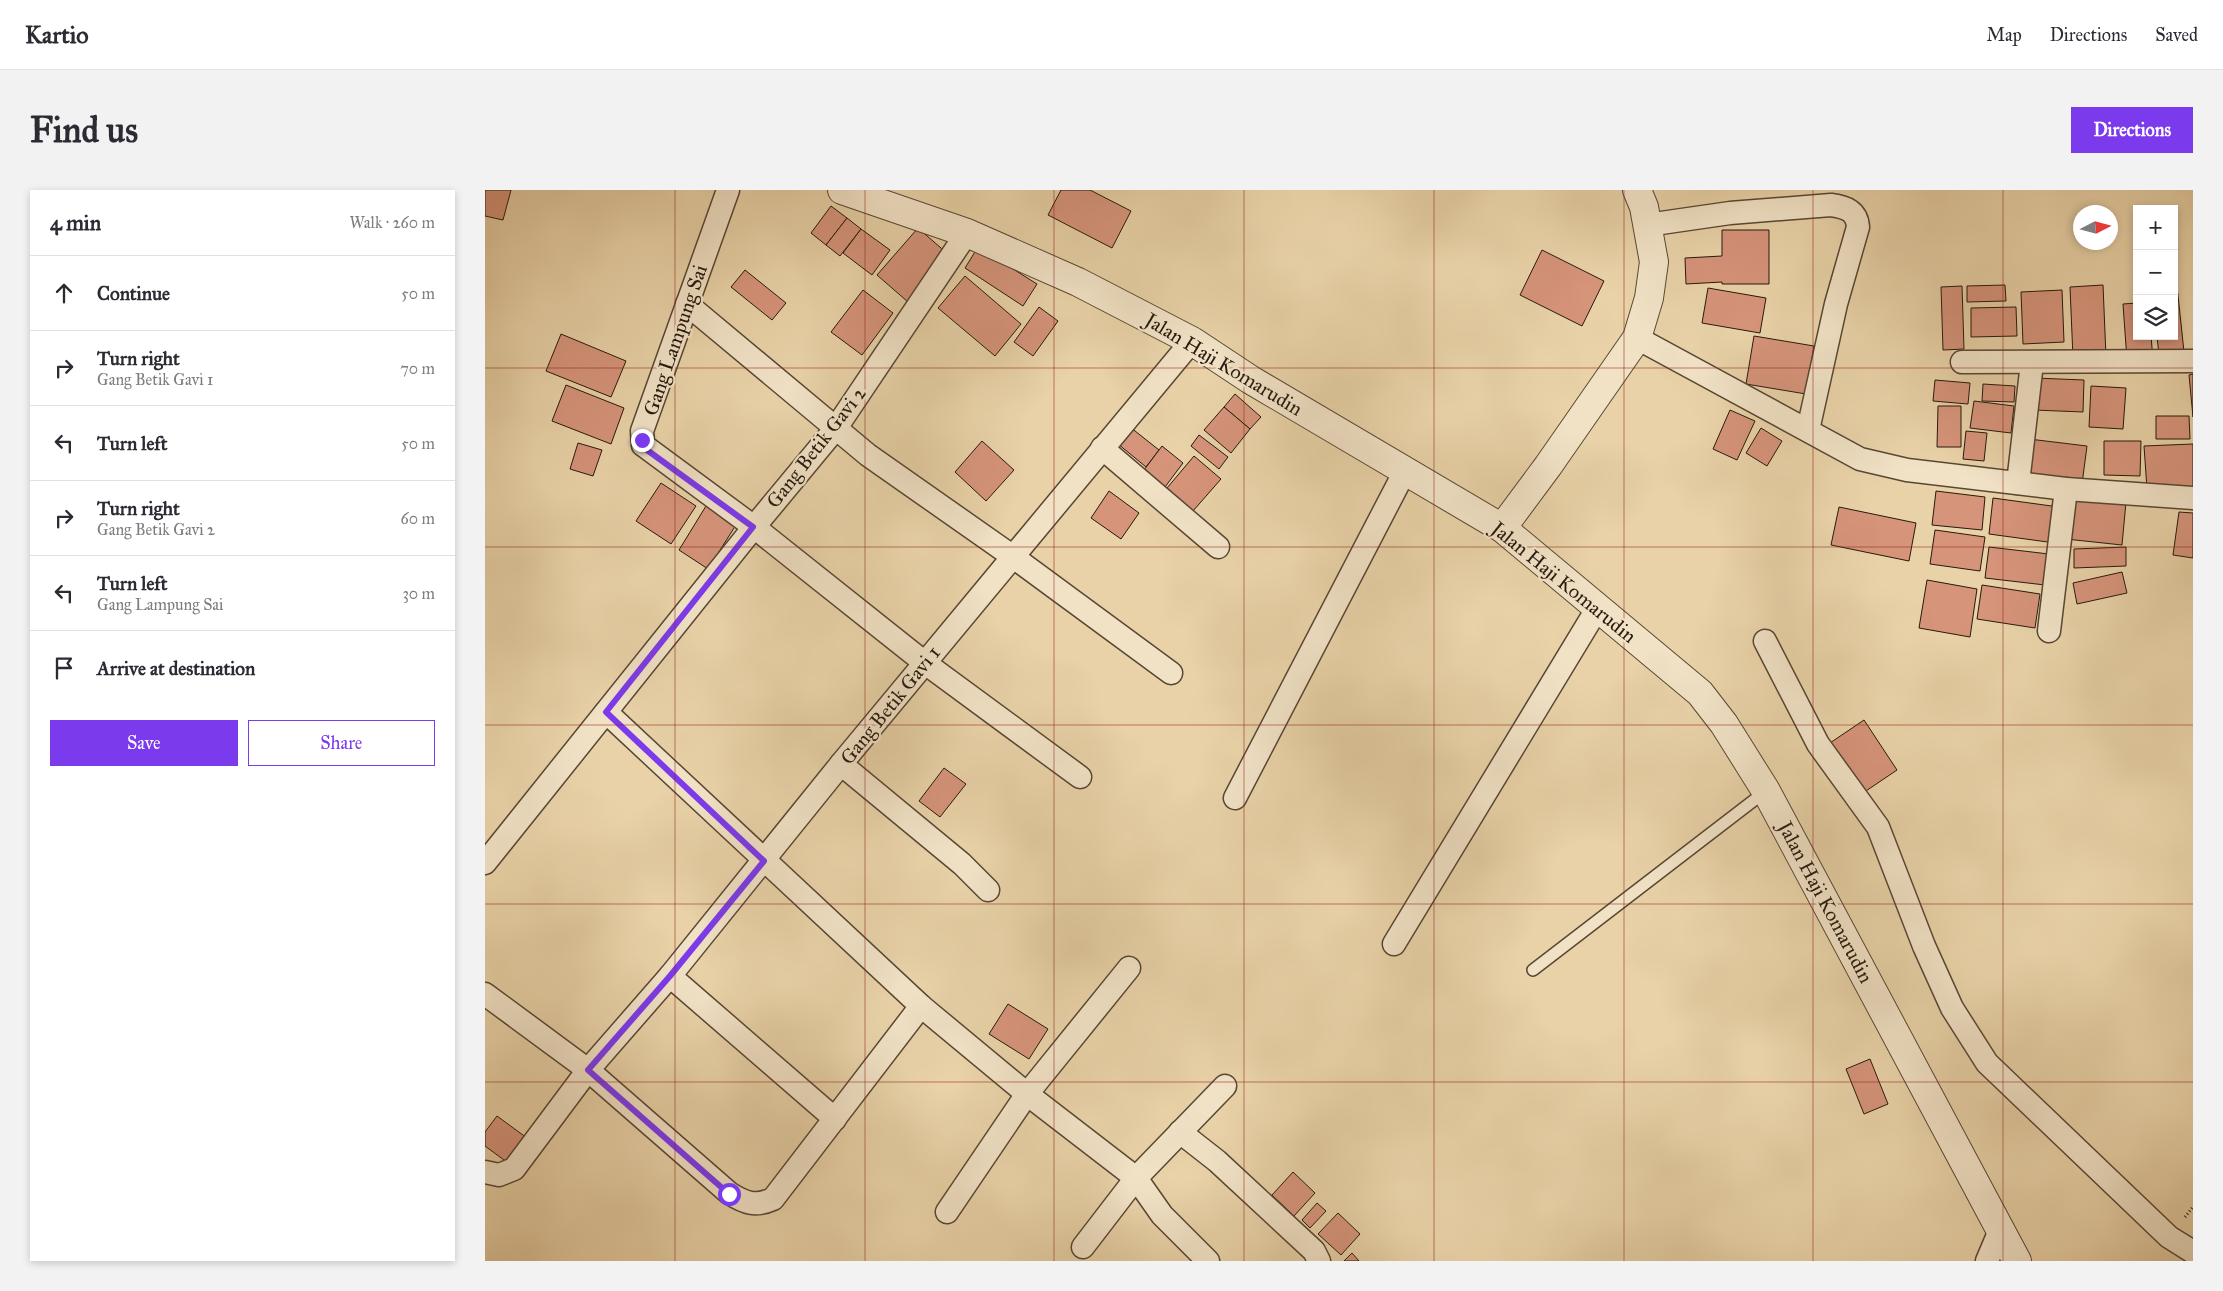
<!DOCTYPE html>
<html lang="en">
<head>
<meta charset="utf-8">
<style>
  :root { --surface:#fff; --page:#f2f2f3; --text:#2b2b33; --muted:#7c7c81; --line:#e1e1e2; --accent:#7c3aed }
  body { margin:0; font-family:"IM FELL Great Primer",serif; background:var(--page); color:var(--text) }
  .controls { position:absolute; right:15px; top:15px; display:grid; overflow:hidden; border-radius:0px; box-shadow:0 2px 8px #0003 }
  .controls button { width:45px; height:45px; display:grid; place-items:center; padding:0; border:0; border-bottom:1px solid var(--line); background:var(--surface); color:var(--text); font:25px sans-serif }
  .compass { position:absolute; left:1588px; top:15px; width:45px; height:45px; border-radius:50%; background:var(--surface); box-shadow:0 2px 8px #0003; rotate:84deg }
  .stop { position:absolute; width:15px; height:15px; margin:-11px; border:4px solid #7c3aed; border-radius:50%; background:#fff }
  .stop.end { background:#7c3aed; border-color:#fff; box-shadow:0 1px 5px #0008 }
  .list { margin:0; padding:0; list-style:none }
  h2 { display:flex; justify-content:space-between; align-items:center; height:65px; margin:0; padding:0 20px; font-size:21px }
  h2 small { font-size:16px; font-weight:400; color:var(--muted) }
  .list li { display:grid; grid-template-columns:32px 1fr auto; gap:15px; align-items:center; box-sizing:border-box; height:75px; padding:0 20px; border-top:1px solid var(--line) }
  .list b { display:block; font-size:19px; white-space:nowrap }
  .list p { margin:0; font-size:16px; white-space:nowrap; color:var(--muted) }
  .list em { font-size:16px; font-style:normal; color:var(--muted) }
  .actions { display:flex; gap:10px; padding:15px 20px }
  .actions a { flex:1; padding:11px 0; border:1px solid var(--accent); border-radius:0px; text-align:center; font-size:18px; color:var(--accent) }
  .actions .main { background:var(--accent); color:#fff }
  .icon { flex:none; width:28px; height:28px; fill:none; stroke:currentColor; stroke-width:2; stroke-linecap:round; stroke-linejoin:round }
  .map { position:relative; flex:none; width:1708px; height:1071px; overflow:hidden; border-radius:0px }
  header { display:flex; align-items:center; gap:30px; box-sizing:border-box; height:70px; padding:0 25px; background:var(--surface); border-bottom:1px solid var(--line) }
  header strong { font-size:24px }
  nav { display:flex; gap:28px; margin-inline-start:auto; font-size:18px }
  .intro { display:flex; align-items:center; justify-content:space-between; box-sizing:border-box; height:120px; padding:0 30px }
  h1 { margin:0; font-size:35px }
  .button { padding:12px 22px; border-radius:0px; background:var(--accent); color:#fff; font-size:18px; font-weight:700 }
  main { display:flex; gap:30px; padding:0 30px }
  aside { flex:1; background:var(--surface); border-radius:0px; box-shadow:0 2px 8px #0003 }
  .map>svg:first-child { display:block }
</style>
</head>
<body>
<header>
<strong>Kartio</strong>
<nav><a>Map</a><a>Directions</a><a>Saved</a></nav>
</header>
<div class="intro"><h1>Find us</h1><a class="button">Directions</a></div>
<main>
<aside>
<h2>4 min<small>Walk · 260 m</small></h2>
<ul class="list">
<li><svg class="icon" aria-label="ahead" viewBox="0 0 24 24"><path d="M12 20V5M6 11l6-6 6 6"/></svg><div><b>Continue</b></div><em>50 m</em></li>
<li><svg class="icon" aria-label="right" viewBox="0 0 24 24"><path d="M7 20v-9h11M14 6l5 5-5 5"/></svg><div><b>Turn right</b><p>Gang Betik Gavi 1</p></div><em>70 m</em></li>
<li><svg class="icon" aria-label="left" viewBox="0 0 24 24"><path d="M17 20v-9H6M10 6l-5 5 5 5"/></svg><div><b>Turn left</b></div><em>50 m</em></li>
<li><svg class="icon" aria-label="right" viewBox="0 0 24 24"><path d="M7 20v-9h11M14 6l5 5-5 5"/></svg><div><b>Turn right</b><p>Gang Betik Gavi 2</p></div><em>60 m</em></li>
<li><svg class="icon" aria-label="left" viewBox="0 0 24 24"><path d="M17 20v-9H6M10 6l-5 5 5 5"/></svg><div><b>Turn left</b><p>Gang Lampung Sai</p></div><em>30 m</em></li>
<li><svg class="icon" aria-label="arrive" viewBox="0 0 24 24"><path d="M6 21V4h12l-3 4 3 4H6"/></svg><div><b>Arrive at destination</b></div></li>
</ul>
<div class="actions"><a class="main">Save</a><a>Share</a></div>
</aside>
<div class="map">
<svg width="1708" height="1071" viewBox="0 0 1708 1071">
  <rect width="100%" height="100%" fill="#e9d2a8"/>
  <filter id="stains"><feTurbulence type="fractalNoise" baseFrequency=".004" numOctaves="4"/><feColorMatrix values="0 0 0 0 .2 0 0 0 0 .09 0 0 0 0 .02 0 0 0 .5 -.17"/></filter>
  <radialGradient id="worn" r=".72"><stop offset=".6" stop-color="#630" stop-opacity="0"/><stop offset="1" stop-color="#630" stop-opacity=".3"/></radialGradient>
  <g fill="#d6947b" stroke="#27190e">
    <path d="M0,0H26L18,30L0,26Z"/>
    <path d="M576,0H605L646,21L627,58L563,25Z"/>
    <path d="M346,16L362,28L341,55L326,43Z"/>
    <path d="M362,28L376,39L355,66L341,55Z"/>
    <path d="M433,38L464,65L423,112L392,85Z"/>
    <path d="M376,39L405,60L387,85L358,63Z"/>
    <path d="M1237,40H1284V94H1237V92L1201,94L1200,68L1237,66Z"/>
    <path d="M493,57L552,94L538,116L480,78Z"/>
    <path d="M1057,60L1119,91L1097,136L1035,105Z"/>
    <path d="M260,80L301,113L287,130L246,97Z"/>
    <path d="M480,86L536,134L510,166L453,118Z"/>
    <path d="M1520,95L1521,111L1482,112V96Z"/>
    <path d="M1618,95L1621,167L1588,168L1585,97Z"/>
    <path d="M1477,96L1479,159L1458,160L1456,97Z"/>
    <path d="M1689,96H1692L1699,162L1674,165L1672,146H1689Z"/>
    <path d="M1223,98L1281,108L1275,143L1217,133Z"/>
    <path d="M378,100L408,123L377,165L346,142Z"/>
    <path d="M1577,100L1579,152L1538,154L1536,102Z"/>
    <path d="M1652,113V146H1666L1668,169L1642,170L1638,114Z"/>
    <path d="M554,117L573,131L548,166L529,152Z"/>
    <path d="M1531,117L1532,146L1486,147V118Z"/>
    <path d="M76,144L141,171L126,207L61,181Z"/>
    <path d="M1269,146L1329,156L1321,204L1261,194Z"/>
    <path d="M1708,184V227L1704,185Z"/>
    <path d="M1550,188L1599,190L1598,222L1549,220Z"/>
    <path d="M1450,190L1485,193L1483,214L1448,211Z"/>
    <path d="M1498,194L1530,196L1529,212L1497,211Z"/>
    <path d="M81,195L139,218L126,254L67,231Z"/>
    <path d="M1606,196L1641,198L1638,239L1604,237Z"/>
    <path d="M750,204L776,227L765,239L739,217Z"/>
    <path d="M1489,211L1529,216L1526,243L1485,238Z"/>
    <path d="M1453,216H1476V257H1452Z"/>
    <path d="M739,217L765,239L746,263L719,240Z"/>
    <path d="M1245,220L1270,231L1252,270L1228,259Z"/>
    <path d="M1671,226H1704L1705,249H1671Z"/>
    <path d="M640,233L674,260L661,277L627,249Z"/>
    <path d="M1276,238L1297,251L1282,276L1261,263Z"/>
    <path d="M1481,241L1502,243L1499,271L1478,269Z"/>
    <path d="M714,245L743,267L734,279L706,256Z"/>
    <path d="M1544,249L1602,256L1597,294L1539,286Z"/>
    <path d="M497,251L529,280L501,311L470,282Z"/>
    <path d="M1619,251H1656L1655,286L1619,285Z"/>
    <path d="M93,253L117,260L108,286L85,279Z"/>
    <path d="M1708,254V297L1662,299L1659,256Z"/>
    <path d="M677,256L698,273L680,297L659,280Z"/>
    <path d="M709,266L736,289L708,321L682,298Z"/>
    <path d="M176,293L211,316L186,354L151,331Z"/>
    <path d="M624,301L654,323L636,349L606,328Z"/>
    <path d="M1451,301L1500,307L1497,340L1447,335Z"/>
    <path d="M1586,307L1641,312L1637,355L1581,349Z"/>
    <path d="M1508,308L1574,317L1570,353L1504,344Z"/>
    <path d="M221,316L251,335L223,379L194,360Z"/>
    <path d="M1354,317L1431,333L1424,371L1346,355Z"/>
    <path d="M1694,322L1708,323V368L1688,365Z"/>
    <path d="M1450,340L1500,347L1495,381L1445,374Z"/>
    <path d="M1504,357L1564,364L1560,395L1500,388Z"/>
    <path d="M1641,357V376L1589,378V359Z"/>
    <path d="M1637,382L1642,403L1592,414L1588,393Z"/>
    <path d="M1442,390L1492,399L1485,447L1434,438Z"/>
    <path d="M1497,395L1555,404L1550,438L1492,429Z"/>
    <path d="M1379,530L1412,580L1375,605L1342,555Z"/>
    <path d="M459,578L481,594L455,627L434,611Z"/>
    <path d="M523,814L563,839L544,869L504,844Z"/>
    <path d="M1385,869L1403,914L1379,924L1361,879Z"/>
    <path d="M12,926L42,948L23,973L0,956V942Z"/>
    <path d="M808,982L830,1003L809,1026L787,1005Z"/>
    <path d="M832,1013L841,1021L825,1038L817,1030Z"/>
    <path d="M853,1023L875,1044L856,1065L833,1044Z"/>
    <path d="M867,1063L874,1071H859Z"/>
  </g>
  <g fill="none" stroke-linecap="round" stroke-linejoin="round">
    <g stroke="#584734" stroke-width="14">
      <path id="service" d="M1048,780L1281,601"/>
    </g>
    <g stroke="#584734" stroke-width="25">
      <g id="minor">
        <path d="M243,0L157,241L158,255L269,337L440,473L595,587"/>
        <path d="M1162,35L1245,23L1346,15C1361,17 1372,21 1373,37L1351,114L1323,240"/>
        <path d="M202,114L383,265L527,366L686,483"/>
        <path d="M1152,148L1375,269L1422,280L1581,299L1708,308"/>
        <path d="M1477,172L1708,171"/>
        <path d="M617,258L733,357"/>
        <path d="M1533,293L1547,173"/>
        <path d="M1564,441L1581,299"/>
        <path d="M1280,451L1333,554L1393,637L1439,756L1467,818L1502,873L1684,1047L1708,1062"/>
        <path d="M121,522L436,816L542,904L651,988L740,896"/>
        <path d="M356,574L477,674L503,700"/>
        <path d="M750,608L920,281"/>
        <path d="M0,673L269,337L351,238L482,43"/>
        <path d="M909,754L1112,419"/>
        <path d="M185,786L350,929"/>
        <path d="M0,804L103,880L244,1003C260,1013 270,1017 288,1009L436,816"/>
        <path d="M695,942L732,971L829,1061L834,1071"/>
        <path d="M0,982L14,985L29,979L103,880L185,786L356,574L707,151"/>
        <path d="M462,1022L542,904L644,778"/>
        <path d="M598,1057L651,988L677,1025L723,1071"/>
        <path d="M1502,1071L1516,1038"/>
      </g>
    </g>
    <g stroke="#584734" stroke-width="30">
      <g id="tertiary">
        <path d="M357,0L482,43L593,92L707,151L766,190L1017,338L1215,503L1239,534L1281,601L1532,1071"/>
        <path d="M1017,338L1063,276L1152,148L1164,108L1169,72L1159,17L1152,0"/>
      </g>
    </g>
    <path stroke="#27190e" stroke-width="3" stroke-dasharray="1 2.5" stroke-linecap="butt" d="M1700,1027L1708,1017"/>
    <use href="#service" stroke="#f1e2c6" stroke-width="11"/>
    <use href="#minor" stroke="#f1e2c6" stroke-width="22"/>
    <use href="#tertiary" stroke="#f1e2c6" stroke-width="28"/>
  </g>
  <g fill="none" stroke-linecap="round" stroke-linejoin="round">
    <path stroke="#7c3aed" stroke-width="6" d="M157,250L162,260L268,337L121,522L279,671L185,786L103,880L244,1004"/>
  </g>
  <path fill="none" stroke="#8f2418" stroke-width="1" stroke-opacity="0.55" d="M190,0V1071M380,0V1071M569,0V1071M759,0V1071M949,0V1071M1139,0V1071M1328,0V1071M1518,0V1071M0,178H1708M0,357H1708M0,535H1708M0,714H1708M0,892H1708"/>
  <g text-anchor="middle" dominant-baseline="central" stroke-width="4.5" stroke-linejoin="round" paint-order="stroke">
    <g font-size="20" fill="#27190e" stroke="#f1e2c6">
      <text transform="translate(190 150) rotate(-71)">Gang Lampung Sai</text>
      <text transform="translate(739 174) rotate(31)">Jalan Haji Komarudin</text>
      <text transform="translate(331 257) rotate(-52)">Gang Betik Gavi 2</text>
      <text transform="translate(1079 392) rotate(39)">Jalan Haji Komarudin</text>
      <text transform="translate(405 515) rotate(-51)">Gang Betik Gavi 1</text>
      <text transform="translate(1341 712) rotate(62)">Jalan Haji Komarudin</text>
    </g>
  </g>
  <rect width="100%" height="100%" filter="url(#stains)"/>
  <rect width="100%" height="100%" fill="url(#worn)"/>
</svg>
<div class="controls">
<button>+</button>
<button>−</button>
<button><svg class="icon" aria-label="layers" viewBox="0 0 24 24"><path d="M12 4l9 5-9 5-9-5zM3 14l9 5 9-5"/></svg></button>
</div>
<svg class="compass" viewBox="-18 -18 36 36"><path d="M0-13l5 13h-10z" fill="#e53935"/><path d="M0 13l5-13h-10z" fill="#7c7c81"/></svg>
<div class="stop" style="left:244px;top:1004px"></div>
<div class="stop end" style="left:157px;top:250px"></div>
</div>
</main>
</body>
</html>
